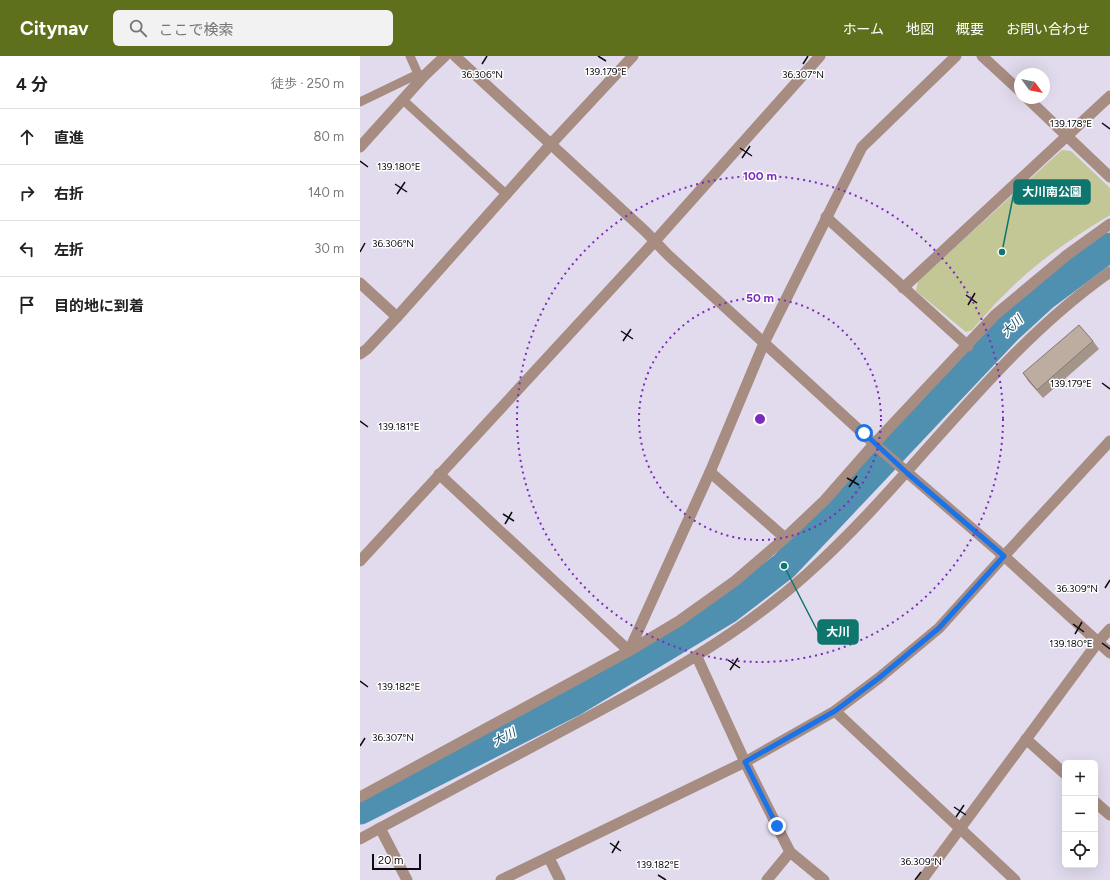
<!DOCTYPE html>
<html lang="ja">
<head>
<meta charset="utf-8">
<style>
  :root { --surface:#fff; --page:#f2f2f2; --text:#222; --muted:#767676; --line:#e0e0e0; --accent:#5f701d }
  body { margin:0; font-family:Figtree,"Noto Sans JP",sans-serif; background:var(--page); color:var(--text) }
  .controls { position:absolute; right:12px; bottom:12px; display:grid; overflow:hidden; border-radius:6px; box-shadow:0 4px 16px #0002 }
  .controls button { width:36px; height:36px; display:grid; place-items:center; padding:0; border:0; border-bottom:1px solid var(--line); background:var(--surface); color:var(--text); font:20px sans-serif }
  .compass { position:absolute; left:654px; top:12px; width:36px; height:36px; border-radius:50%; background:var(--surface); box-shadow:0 4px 16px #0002; rotate:123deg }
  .scale { position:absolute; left:12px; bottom:10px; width:49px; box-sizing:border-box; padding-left:4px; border:2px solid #0d0b10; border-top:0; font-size:11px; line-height:14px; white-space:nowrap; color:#0d0b10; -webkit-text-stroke:3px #fff; paint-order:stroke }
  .stop { position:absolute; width:12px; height:12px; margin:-9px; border:3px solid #1a73e8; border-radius:50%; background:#fff }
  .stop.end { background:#1a73e8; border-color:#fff; box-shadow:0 1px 4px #0008 }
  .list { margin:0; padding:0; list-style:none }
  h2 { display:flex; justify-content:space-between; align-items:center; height:52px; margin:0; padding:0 16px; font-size:17px }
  h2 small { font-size:13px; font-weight:400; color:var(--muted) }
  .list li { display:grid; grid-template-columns:26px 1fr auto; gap:12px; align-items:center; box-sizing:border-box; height:56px; padding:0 16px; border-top:1px solid var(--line) }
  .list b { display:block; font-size:15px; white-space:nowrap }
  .list em { font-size:13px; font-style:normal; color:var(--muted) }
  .icon { flex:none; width:22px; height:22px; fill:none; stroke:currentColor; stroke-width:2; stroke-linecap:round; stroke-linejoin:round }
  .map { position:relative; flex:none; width:750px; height:824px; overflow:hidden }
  header { display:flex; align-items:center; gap:24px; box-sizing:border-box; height:56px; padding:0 20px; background:var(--accent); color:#fff }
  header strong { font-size:19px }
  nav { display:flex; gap:22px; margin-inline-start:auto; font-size:14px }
  .search { width:280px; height:36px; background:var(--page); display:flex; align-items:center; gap:10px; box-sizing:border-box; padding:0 14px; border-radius:6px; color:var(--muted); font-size:15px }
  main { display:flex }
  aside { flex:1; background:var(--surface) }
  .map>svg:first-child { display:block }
</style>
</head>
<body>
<header>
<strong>Citynav</strong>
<div class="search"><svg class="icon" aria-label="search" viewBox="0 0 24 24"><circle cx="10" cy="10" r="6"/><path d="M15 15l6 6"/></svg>ここで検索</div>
<nav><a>ホーム</a><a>地図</a><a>概要</a><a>お問い合わせ</a></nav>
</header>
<main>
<aside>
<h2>4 分<small>徒歩 · 250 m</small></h2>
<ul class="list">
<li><svg class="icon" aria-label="ahead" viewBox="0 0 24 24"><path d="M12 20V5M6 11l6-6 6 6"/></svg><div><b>直進</b></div><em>80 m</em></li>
<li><svg class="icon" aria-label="right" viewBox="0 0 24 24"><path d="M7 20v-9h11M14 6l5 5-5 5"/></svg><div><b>右折</b></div><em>140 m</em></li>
<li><svg class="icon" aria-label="left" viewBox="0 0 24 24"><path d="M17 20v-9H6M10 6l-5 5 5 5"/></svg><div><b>左折</b></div><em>30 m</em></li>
<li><svg class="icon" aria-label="arrive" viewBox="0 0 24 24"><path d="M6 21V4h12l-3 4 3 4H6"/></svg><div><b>目的地に到着</b></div></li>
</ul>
</aside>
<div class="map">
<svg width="750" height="824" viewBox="0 0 750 824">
  <rect width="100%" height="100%" fill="#e1dbed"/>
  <path fill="#c3c695" d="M702,94L711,95L750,132V159C712,182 676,206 645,238C633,249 623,262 612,274L606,276L556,235L558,225Z"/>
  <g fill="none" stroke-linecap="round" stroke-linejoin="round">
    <path stroke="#4f90b0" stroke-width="29" d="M0,754L213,646L368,553L424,510L648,273L684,240L750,191"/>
    <g stroke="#a78c81" stroke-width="9">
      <path d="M50,0L58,18"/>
      <path d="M42,43L147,139"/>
      <path d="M0,46L58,18L64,20"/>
    </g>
    <g stroke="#a78c81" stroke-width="11">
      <path d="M95,0L286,176L308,199L520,393L644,500L750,385"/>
      <path d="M622,0L660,35"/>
      <path d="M667,42L750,121"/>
      <path d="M0,91L64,20L85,0"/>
      <path d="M466,161L608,290"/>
      <path d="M0,227L37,261"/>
      <path d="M543,232L750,40"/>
      <path d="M0,298L7,293L37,261L191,88L273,0"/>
      <path d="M350,416L425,482"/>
      <path d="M79,418L269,595L350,416L404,287L502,91L596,0"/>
      <path d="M0,505L295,185L460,0"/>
      <path d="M337,601L385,706L430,796L464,824"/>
      <path d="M475,655L655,824"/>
      <path d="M666,683L705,718"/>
      <path d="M0,741L269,595L319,565L375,525L425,482L465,444L515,387L635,259L707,199L750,168"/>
      <path d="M735,746L750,759"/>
      <path d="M0,783L20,772"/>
      <path d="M189,802L200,824"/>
      <path d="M47,824L20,772C84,738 149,703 213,669C296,625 377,581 447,518C553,423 633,298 750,216"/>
      <path d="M407,824L430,796"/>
      <path d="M562,824L738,586"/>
    </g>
    <g stroke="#a78c81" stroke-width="11">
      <path d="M738,586L750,573"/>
      <path d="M141,824L385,706L475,655L519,622L579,572L644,500L750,597"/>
    </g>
  </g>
  <path fill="#a3958a" d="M733,285L739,293L683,342L668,325L663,317Z"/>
  <path fill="#bdada1" stroke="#847971" d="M719,269L733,285L677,334L663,317Z"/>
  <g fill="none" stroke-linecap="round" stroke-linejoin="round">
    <path stroke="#1a73e8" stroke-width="5" d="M417,770L385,706L475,655L519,622L579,572L644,500L547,417L504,377"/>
  </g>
  <path fill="none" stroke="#0d0b10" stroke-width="1.5" d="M238,0L246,5M122,8L127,0M443,8L448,0M742,67L750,73M380,92L392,100M382,102L390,90M0,105L8,111M35,128L47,136M37,138L45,126M0,196L5,187M606,239L617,247M608,249L615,237M261,275L273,283M263,285L271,273M742,327L750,333M0,365L8,371M487,422L499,429M489,431L497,420M143,458L154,465M145,468L152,456M745,532L750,524M713,568L724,576M715,578L722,566M742,587L750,593M368,604L380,612M370,614L378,602M0,625L8,631M0,690L5,682M594,751L606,759M596,761L604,749M250,787L261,795M252,797L259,785M298,819L306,824M555,824L561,816"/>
  <g fill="none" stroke="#7b2cbf" stroke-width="2" stroke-dasharray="2 4">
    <circle cx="400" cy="363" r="121"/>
    <circle cx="400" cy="363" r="243"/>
  </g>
  <g text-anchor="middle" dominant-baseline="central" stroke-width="3" stroke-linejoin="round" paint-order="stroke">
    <g font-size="12" font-style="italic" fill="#164b62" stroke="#fff">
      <text transform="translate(652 270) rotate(-44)">大川</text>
      <text transform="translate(144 681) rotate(-27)">大川</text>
    </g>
  </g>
  <g font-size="10" text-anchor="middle" fill="#0d0b10" stroke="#fff" stroke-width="3" stroke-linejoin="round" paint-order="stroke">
    <text x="246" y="19">139.179°E</text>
    <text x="122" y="22">36.306°N</text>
    <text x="443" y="22">36.307°N</text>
    <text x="711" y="71">139.178°E</text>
    <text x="39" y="114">139.180°E</text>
    <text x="33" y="191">36.306°N</text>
    <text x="711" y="331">139.179°E</text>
    <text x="39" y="374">139.181°E</text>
    <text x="717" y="536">36.309°N</text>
    <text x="711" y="591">139.180°E</text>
    <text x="39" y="634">139.182°E</text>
    <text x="33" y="685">36.307°N</text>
    <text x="561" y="809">36.309°N</text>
    <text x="298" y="812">139.182°E</text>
  </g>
  <circle cx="400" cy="363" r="6" fill="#7b2cbf" stroke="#fff" stroke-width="2"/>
  <g font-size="12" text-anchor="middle" font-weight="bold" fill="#7b2cbf" stroke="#fff" stroke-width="3" stroke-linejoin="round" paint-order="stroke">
    <text x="400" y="124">100 m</text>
    <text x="400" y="246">50 m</text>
  </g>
  <path fill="none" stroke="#0f766e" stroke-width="1.5" d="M642 196L654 136M424 510L458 576"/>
  <g fill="#0f766e" stroke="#fff" stroke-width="1.5">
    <circle cx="642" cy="196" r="4"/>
    <circle cx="424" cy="510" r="4"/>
  </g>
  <g fill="#0f766e" stroke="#0f766e" stroke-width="1.5">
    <rect x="654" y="124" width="76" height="24" rx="4"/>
    <rect x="458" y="564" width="40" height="24" rx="4"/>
  </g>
  <g font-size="12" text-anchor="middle" font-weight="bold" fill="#fff">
    <text x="692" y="140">大川南公園</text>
    <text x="478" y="580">大川</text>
  </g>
</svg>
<div class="controls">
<button>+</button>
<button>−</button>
<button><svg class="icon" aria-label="locate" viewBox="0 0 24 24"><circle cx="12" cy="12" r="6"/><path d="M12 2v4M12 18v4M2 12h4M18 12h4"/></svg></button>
</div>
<svg class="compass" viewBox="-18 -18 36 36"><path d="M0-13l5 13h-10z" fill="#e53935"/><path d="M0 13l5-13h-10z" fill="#767676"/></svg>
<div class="scale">20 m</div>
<div class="stop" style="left:504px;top:377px"></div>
<div class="stop end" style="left:417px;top:770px"></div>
</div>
</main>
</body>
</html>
